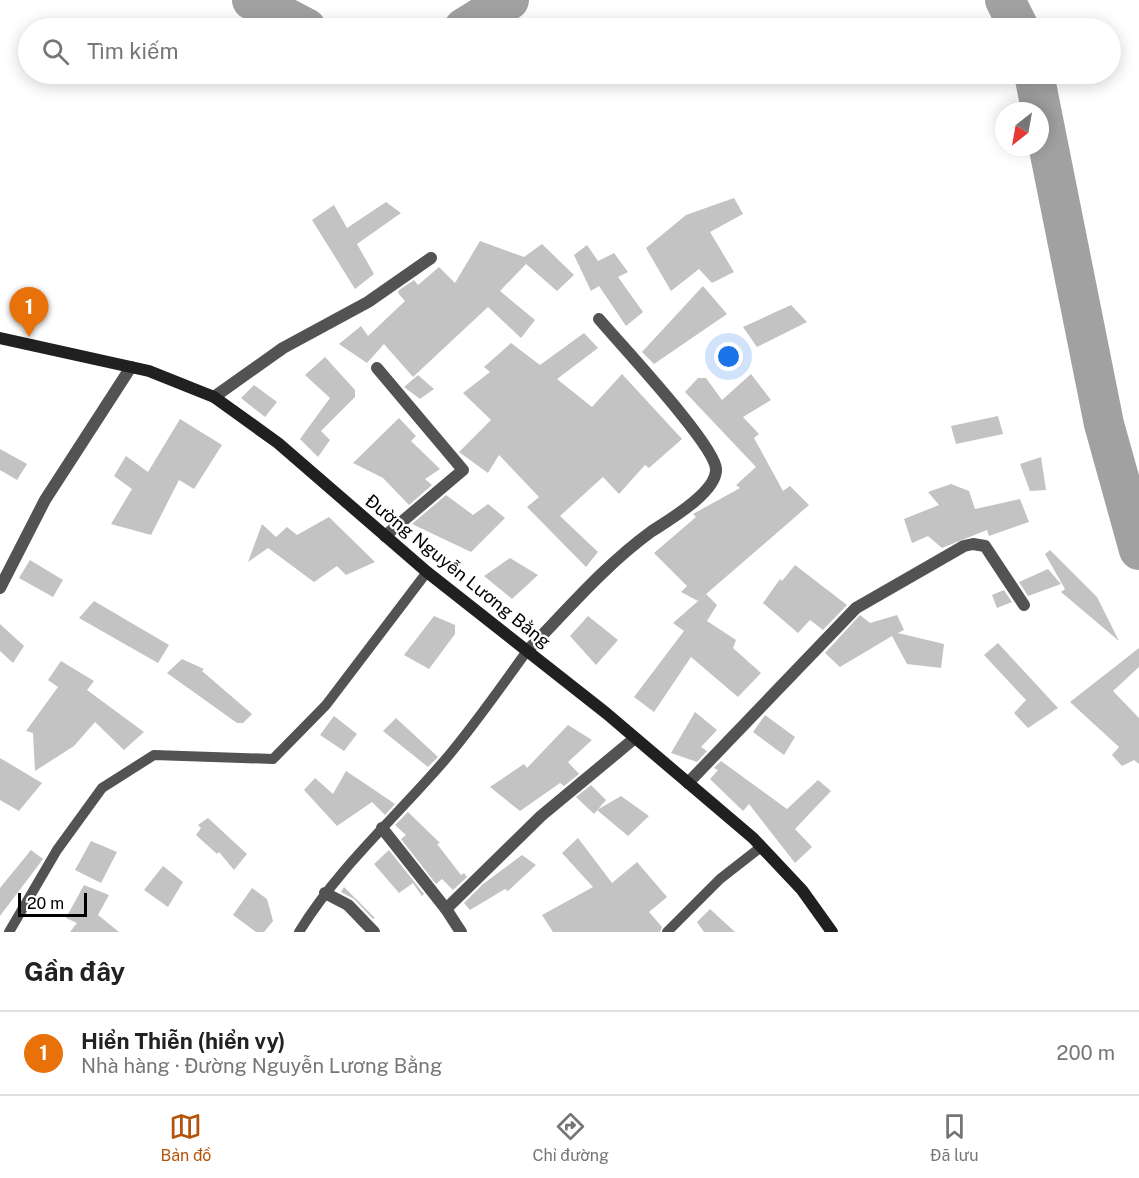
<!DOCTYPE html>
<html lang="vi">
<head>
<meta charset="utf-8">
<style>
  :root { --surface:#fff; --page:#f6f6f6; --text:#222; --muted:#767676; --line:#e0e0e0; --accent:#b45309 }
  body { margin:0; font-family:"Public Sans",sans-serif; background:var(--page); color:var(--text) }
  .compass { position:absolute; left:995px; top:102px; width:54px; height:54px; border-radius:50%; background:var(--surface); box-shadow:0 3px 15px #0003; rotate:211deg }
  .scale { position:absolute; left:18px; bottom:15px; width:69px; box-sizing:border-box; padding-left:6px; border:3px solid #000; border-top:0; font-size:16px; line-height:21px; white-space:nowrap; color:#000; -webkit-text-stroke:4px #fff; paint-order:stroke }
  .you { position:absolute; left:729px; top:357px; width:21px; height:21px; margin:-15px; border:4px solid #fff; border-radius:50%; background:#1a73e8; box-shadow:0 0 0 9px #1a73e833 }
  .badge { display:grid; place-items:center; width:39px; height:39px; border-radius:50%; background:var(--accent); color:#fff; font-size:20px; font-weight:700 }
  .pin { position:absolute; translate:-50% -50px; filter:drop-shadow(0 2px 3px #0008) }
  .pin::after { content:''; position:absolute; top:32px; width:21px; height:18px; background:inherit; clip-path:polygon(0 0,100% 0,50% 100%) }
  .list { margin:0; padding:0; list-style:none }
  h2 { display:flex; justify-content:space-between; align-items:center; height:78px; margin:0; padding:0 24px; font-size:26px }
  h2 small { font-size:20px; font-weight:400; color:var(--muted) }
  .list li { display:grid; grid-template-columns:39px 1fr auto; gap:18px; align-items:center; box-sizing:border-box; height:84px; padding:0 24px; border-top:2px solid var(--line) }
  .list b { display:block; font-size:22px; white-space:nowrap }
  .list p { margin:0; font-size:20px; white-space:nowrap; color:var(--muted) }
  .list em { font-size:20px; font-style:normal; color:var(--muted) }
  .icon { flex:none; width:33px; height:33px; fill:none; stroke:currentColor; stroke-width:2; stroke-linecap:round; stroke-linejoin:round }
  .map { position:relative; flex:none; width:1139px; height:932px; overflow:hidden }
  .search { position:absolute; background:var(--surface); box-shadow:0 3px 15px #0003; left:18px; right:18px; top:18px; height:66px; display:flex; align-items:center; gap:15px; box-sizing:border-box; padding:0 21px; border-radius:33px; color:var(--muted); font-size:22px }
  .sheet { height:162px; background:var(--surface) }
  nav { display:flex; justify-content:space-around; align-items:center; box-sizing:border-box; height:84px; border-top:2px solid var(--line); background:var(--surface); font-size:16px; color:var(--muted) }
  nav a { display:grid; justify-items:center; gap:3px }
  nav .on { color:var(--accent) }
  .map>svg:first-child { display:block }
</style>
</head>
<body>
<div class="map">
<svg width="1139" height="932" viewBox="0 0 1139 932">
  <rect width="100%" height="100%" fill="#fff"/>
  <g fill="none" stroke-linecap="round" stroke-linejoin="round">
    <g stroke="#a1a1a1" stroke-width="40">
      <path d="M252,0L306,28"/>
      <path d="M1005,0L1019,28"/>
      <path d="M464,28L509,0"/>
      <path d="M1034,74L1104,424L1139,550"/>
    </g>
  </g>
  <g fill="#c3c3c3">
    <path d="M734,198L743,214L710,232L734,272L712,283L699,269L671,291L646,248L686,215Z"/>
    <path d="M386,202L401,213L357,244L374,274L355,289L312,220L334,205L347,228Z"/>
    <path d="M480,241L524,257L542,244L574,275L557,291L526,264L500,291L535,320L521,338L488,307L413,377L384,344L367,363L339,344L361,326L368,336L405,301L398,293L399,290L414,280L418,285L439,267L455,283Z"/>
    <path d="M587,245L598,261L614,253L628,272L618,277L643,312L626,326L599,286L591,291L574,255Z"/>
    <path d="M703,286L727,314L654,364L642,352Z"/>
    <path d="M791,305L807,322L757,347L743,327Z"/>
    <path d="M584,333L598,348L557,379L592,407L622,374L682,439L649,468L645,465L619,494L603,477L560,516L598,552L586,567L527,507L539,497L499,455L488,473L459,452L491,420L463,393L490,372L484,367L511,343L540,365Z"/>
    <path d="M325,357L355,390V397L321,431L330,440L318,457L300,439L330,398L305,375Z"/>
    <path d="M751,374L771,400L743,417L759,434L754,438L783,491L790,486L809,505L698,601L681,592L687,586L654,553L696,517L693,514L740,488L736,485L756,467L685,392L698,378H706L722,400Z"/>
    <path d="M418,375L434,389L420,399L404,387Z"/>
    <path d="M254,385L277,402L265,417L241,398Z"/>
    <path d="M998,416L1003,434L956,444L951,426Z"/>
    <path d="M399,418L416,436L411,441L440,469L425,479L432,485L409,505L383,478L353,463Z"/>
    <path d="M180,419L222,445L194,489L179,480L151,535L111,524L132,489L114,476L126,456L148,472Z"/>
    <path d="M0,449L27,464L17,480L0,470Z"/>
    <path d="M1041,457L1046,490L1030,491L1020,464Z"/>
    <path d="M951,484L969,491L975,509L1020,499L1029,522L989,536L987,530L942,548L928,536L912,543L904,519L939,505L928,492Z"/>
    <path d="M446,495L473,515L488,504L505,518L471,552L412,524Z"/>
    <path d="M329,517L375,562L346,575L337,566L314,582L268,548L248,562L262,524L276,537L287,527L297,535Z"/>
    <path d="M1050,550L1097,597L1119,641L1061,592L1065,589L1045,554Z"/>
    <path d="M510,558L538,575L512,599L484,576Z"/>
    <path d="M30,560L63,580L53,597L19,578Z"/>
    <path d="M795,565L847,605L823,630L810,620L798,633L763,603L780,579L782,581Z"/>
    <path d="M1048,569L1061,584L1028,596L1019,582Z"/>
    <path d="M1004,590L1012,602L997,608L992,595Z"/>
    <path d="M706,594L717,605L707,621L736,640L733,648L761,673L738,697L691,657L654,712L634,697L684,631L673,623Z"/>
    <path d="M94,601L169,645L158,663L79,618Z"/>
    <path d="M860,615L870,623L897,615L904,630L898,633L944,644L941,668L907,664L892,636L840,667L825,653Z"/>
    <path d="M434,616L455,625V634L429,669L404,655Z"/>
    <path d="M588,616L618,640L596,665L570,636Z"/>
    <path d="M0,624L24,646L13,663L0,651Z"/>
    <path d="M998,643L1058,708L1028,728L1014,713L1026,700L984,655Z"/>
    <path d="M1139,648V667L1113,691L1139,718V764L1134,760L1122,766L1112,755L1119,747L1070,702Z"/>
    <path d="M182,659L204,669L202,671L252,714L243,723H237L167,673Z"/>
    <path d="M61,661L94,681L87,690L144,732L124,750L95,722L74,746L35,771L33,733L26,731L58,687L48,680Z"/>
    <path d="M695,712L717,730L701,747L707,751L697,762L671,753Z"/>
    <path d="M765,715L795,737L784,755L753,732Z"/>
    <path d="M334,716L357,734L344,751L320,735Z"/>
    <path d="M396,718L438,757L428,767L383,731Z"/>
    <path d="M568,725L592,740L568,762L579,774L564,786L560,783L520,811L490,787L524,764L527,768Z"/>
    <path d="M0,758L42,783L19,811L0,800Z"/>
    <path d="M721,761L787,809L818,780L831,791L795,829L812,847L795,863L749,804L743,811L710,779L718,770L714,768Z"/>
    <path d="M346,771L370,787L395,804L385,815L372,802L337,826L304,790L315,778L333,794Z"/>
    <path d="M591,785L606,800L594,814L576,797Z"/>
    <path d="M621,796L649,816L628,836L597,810Z"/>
    <path d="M408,812L440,843L437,844L461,875L464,873L467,877L453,890L442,879L436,884L401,839L406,835L395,825Z"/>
    <path d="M208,818L247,854L234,870L219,852L217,854L196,835L201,828L198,825Z"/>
    <path d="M578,838L612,883L637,862L667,897L649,912L662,927L660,932H553L542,915L593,887L562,853Z"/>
    <path d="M91,841L117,852L101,883L75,870Z"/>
    <path d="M31,850L43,859L0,916V888Z"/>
    <path d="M389,850L424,894L422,896L413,883L399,893L374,864Z"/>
    <path d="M522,855L536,865L508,891L505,889L470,910L464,903L483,884Z"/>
    <path d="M163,866L183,882L168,907L144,890Z"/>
    <path d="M84,885L109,895L98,915L119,932H70L77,923L66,918Z"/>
    <path d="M344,887L375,918L373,919L354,899L341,892Z"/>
    <path d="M252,888L267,899L273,921L264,932H256L233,915Z"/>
    <path d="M710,909L735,932H704L697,922Z"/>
  </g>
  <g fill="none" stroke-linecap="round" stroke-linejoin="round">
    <g stroke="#535353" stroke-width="10">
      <path d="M9,932L57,850L102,788L154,755L273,759L326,705L427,572"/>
      <path d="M299,932C338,868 395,818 444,761C474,726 500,688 527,651"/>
      <path d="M667,932L720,879L761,847"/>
    </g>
    <g stroke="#535353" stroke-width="12">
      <path d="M377,368L463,470L385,536"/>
      <path d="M214,397L283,348L368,302L431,258"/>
      <path d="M0,588L45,500L131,367"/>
      <path d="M527,651C567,610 605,565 652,531C669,520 717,492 716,469C715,445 620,344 599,319"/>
      <path d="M688,783L856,608L964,546L973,544L985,546L1024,605"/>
      <path d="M382,828L446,909L461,932"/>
      <path d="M325,893L348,905L374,932"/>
      <path d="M446,909L541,816L635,738"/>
    </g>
    <path stroke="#202020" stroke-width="12" d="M0,338L149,371L214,397L278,443L427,572L606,713L753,838L802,890L832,932"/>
  </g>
  <g text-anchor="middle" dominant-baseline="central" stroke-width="4.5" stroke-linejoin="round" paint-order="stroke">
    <g font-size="18" fill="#000" stroke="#fff">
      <text transform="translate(458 571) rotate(39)">Đường Nguyễn Lương Bằng</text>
    </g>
  </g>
</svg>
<svg class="compass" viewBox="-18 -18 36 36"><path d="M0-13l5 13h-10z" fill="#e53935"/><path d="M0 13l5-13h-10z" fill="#767676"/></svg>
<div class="scale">20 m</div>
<div class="you"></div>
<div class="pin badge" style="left:29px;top:337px;background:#e8710a">1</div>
<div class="search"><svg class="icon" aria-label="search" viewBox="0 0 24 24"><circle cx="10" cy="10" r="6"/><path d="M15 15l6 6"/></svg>Tìm kiếm</div>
</div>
<section class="sheet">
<h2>Gần đây<small></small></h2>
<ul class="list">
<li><span class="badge" style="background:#e8710a">1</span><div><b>Hiển Thiễn (hiển vy)</b><p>Nhà hàng · Đường Nguyễn Lương Bằng</p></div><em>200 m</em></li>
</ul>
</section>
<nav>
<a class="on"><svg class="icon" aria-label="map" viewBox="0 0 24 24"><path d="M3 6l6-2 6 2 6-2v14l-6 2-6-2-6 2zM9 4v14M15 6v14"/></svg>Bản đồ</a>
<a><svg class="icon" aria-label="directions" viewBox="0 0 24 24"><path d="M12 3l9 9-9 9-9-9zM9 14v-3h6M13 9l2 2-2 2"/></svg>Chỉ đường</a>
<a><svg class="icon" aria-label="saved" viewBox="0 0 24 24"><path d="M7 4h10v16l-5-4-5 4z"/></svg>Đã lưu</a>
</nav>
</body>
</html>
